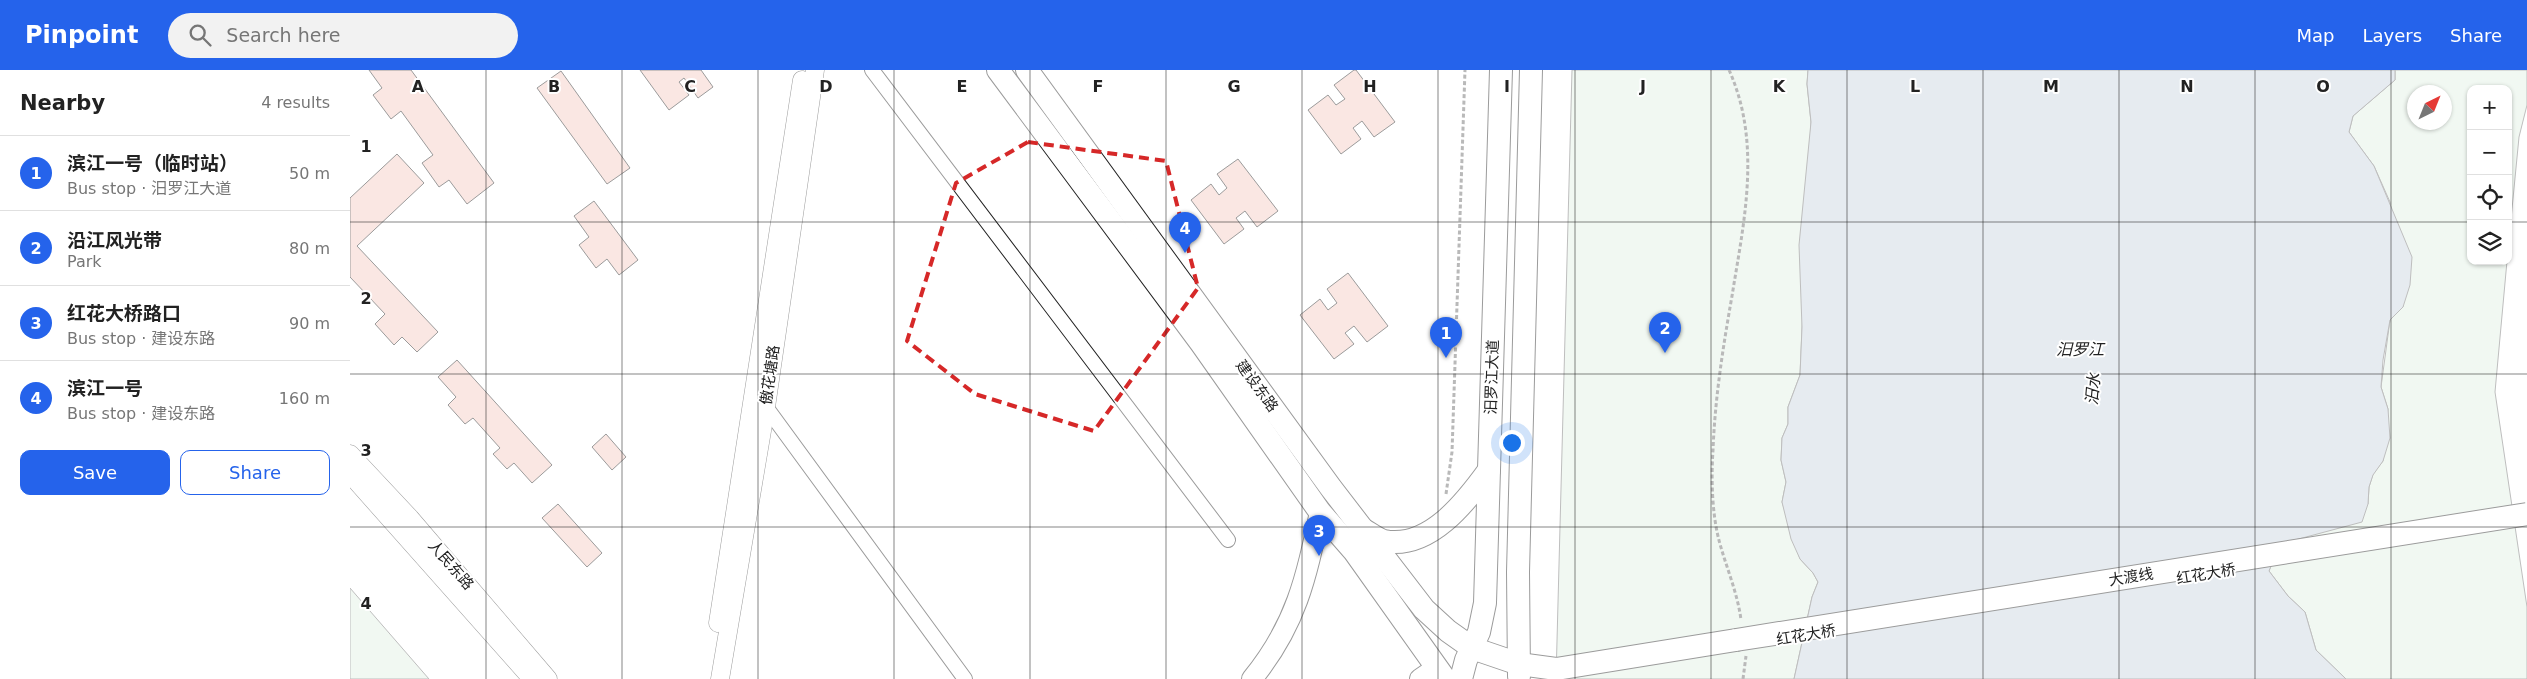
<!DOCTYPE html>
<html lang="en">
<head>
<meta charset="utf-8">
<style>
  :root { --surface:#fff; --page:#f2f2f2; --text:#222; --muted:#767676; --line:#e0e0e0; --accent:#2563eb }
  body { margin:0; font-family:"DejaVu Sans","Noto Sans SC",sans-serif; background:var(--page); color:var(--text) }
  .controls { position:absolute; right:15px; top:15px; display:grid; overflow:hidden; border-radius:10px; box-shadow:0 1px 4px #0004 }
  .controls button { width:45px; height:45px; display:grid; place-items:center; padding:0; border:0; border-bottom:1px solid var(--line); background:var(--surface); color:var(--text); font:25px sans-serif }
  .compass { position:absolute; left:2057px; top:15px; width:45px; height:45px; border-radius:50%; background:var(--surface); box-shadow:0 1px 4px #0004; rotate:43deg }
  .you { position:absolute; left:1161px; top:372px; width:18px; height:18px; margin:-12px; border:4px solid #fff; border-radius:50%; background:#1a73e8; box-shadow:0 0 0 8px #1a73e833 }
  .badge { display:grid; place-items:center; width:32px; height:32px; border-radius:50%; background:var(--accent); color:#fff; font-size:16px; font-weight:700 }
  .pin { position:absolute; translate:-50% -41px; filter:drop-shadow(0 1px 2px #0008) }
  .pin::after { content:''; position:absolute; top:26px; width:18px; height:15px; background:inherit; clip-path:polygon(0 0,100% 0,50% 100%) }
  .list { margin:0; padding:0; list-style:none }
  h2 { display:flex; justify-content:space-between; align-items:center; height:65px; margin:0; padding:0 20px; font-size:21px }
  h2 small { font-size:16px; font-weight:400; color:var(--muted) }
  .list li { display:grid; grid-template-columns:32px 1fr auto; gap:15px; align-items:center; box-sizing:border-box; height:75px; padding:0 20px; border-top:1px solid var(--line) }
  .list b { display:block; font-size:19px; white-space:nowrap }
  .list p { margin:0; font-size:16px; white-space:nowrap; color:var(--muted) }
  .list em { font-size:16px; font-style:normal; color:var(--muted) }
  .actions { display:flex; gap:10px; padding:15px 20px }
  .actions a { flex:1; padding:11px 0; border:1px solid var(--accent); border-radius:10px; text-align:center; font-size:18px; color:var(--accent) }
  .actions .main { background:var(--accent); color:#fff }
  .icon { flex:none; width:28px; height:28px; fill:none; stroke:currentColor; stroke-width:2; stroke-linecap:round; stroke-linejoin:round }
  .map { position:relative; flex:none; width:2177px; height:609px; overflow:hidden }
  header { display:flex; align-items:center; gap:30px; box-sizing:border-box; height:70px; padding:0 25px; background:var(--accent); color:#fff }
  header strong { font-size:24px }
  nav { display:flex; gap:28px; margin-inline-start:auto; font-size:18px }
  .search { width:350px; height:45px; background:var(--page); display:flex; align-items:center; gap:12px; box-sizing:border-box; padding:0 18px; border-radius:28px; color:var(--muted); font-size:19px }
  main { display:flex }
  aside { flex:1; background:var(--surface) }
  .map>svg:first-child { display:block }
</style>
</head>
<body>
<header>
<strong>Pinpoint</strong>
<div class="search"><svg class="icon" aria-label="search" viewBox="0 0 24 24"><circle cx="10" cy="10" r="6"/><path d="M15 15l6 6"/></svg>Search here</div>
<nav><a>Map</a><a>Layers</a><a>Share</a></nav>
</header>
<main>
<aside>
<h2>Nearby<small>4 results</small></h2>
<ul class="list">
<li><span class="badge">1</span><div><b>滨江一号（临时站）</b><p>Bus stop · 汨罗江大道</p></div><em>50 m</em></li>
<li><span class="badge">2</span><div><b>沿江风光带</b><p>Park</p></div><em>80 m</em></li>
<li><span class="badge">3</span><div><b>红花大桥路口</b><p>Bus stop · 建设东路</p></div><em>90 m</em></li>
<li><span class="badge">4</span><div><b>滨江一号</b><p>Bus stop · 建设东路</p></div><em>160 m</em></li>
</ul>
<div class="actions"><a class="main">Save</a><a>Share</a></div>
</aside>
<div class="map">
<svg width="2177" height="609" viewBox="0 0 2177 609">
  <rect width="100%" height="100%" fill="#fff"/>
  <g fill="#e0efe3" stroke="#6f6f6f" fill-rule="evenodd">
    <path d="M1222,0H1458L1457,14L1461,52L1450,305L1438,337V354L1432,368L1431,390L1436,412L1432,432L1450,489L1463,503L1468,512L1462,527L1444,609H1206Z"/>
    <path d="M2045,0H2177V35L2169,67L2158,180V19H2121V191H2157L2145,322L2177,537V609H1996L1966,580L1955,542L1938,526L1919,501L1930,474L2018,434L2019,417L2023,404L2033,391L2038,339L2031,317L2040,250L2053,237L2040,132L2024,96L1999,62L2003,46L2045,10ZM2064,22H2094V52H2064Z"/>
    <path d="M0,518L79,609H0Z"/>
  </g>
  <path fill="#c7d3dd" stroke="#6f6f6f" d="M1458,0H2045V10L2003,46L1999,62L2024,96L2062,187L2060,215L2053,237L2040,250L2033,290L2031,317L2038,339L2040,368L2033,391L2023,405L2019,417L2018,434L2012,452L1930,474L1919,501L1938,526L1955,542L1966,580L1996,609H1444L1462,527L1468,512L1463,503L1450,489L1441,469L1432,432L1436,412L1431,390L1432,368L1438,354V337L1450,305L1452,257L1449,175L1461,52L1457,14Z"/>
  <g fill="#f3c9c0" stroke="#222">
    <path d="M19,0H61L144,113L117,134L99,110L89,117L72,93L83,85L51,41L41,49L23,25L32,18Z"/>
    <path d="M290,0H351L363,17L348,28L334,8L329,12L339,25L319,40Z"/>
    <path d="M1004,0H1006L1045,52L1024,67L1012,51L1003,58L1011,69L991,84L958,40L978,25L986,35L995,29L984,15Z"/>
    <path d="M211,1L280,98L257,114L187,18Z"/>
    <path d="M47,84L74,113L7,176L88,262L67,282L52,267L44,275L25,254L35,244L0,207V128Z"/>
    <path d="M888,89L928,141L907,157L895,141L886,148L894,159L874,174L841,130L861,114L869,125L877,118L867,104Z"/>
    <path d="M244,131L288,190L269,205L257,189L246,198L229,175L239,167L224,146Z"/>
    <path d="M998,203L1038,256L1017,272L1004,256L995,263L1004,274L984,289L950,245L970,229L978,240L987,233L977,219Z"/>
    <path d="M107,290L202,395L182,413L164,393L157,399L143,384L150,378L123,348L115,354L98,335L106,327L88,307Z"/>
    <path d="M256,364L276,387L262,400L242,377Z"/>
    <path d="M208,434L252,483L237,497L192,448Z"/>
  </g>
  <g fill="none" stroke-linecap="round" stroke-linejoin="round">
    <g stroke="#222" stroke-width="16">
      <g id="minor">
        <path d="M522,0L878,470"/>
        <path d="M416,337L615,609"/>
      </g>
    </g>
    <g stroke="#222" stroke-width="19">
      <g id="tertiary">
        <path d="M0,384L60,448L198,609"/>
        <path d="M0,404L182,609"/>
        <path d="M368,553L452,10"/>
        <path d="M370,609L416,337L465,0"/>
      </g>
    </g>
    <g stroke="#222" stroke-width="22">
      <g id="secondary">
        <path d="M902,609C946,555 956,509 970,442"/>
        <path d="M1070,609L1086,598"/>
      </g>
    </g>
    <g stroke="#222" stroke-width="24">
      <g id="primary">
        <path d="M648,0L851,273L970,442L1004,481L1095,609"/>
        <path d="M677,0L981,418L1074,539L1098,561L1122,578L1169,594L1206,599L1386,570"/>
        <path d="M1014,460C1020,463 1027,469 1034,471C1079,480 1116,432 1139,400"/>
        <path d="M1169,606L1168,502L1181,0"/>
        <path d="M1111,609L1116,590L1129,562L1135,533L1151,0"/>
      </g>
    </g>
    <g stroke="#646464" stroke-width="3" stroke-dasharray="4 2.5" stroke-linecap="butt">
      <path d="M1379,0C1412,73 1394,151 1382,226C1373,277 1365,328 1363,380C1361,410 1362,446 1370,474C1377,499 1388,525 1391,550"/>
      <path d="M1096,424L1102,382L1115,0"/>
      <path d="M1393,609L1396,586"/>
    </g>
    <use href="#minor" stroke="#fff" stroke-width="14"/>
    <use href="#tertiary" stroke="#fff" stroke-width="18"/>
    <use href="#secondary" stroke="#fff" stroke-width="20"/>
    <use href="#primary" stroke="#fff" stroke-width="22"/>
    <g stroke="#222" stroke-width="24" stroke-linecap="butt">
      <path id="primary-bridge" d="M1386,570L2177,444"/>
    </g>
    <use href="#primary-bridge" stroke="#fff" stroke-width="22"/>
  </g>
  <path d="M0 0H2177V609H0ZM678,72L816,91L848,218L744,361L625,324L557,271L606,113Z" fill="#fff" fill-opacity=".55" fill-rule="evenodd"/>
  <path fill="none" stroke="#d62828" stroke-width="4" stroke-dasharray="10 6" stroke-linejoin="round" d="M678,72L816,91L848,218L744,361L625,324L557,271L606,113Z"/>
  <path fill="none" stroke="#222" stroke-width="1" stroke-opacity="0.55" d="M136,0V609M272,0V609M408,0V609M544,0V609M680,0V609M816,0V609M952,0V609M1088,0V609M1225,0V609M1361,0V609M1497,0V609M1633,0V609M1769,0V609M1905,0V609M2041,0V609M0,152H2121M2158,152H2177M0,304H2177M0,457H2177"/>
  <g text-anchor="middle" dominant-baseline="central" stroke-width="4" stroke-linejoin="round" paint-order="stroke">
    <g font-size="15" fill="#222" stroke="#fff">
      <text transform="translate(420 305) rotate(-82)">傲花塘路</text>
      <text transform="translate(1142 307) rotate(-88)">汨罗江大道</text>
      <text transform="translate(907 316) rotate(54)">建设东路</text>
      <text transform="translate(101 495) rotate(49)">人民东路</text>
      <text transform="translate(1856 504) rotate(-9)">红花大桥</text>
      <text transform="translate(1781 507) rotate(-9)">大渡线</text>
      <text transform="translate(1456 565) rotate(-9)">红花大桥</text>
    </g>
    <g font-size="16" font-style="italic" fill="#222" stroke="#fff">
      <text x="1730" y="279">汨罗江</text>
      <text transform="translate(1743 319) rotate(-85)">汨水</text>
    </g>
  </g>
  <g font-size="16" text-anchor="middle" font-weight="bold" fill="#222" stroke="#fff" stroke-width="4" stroke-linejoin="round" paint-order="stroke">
    <text x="68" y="22">A</text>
    <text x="204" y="22">B</text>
    <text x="340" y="22">C</text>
    <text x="476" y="22">D</text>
    <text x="612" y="22">E</text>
    <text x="748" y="22">F</text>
    <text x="884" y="22">G</text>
    <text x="1020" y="22">H</text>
    <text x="1157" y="22">I</text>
    <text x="1293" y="22">J</text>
    <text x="1429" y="22">K</text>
    <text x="1565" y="22">L</text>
    <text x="1701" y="22">M</text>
    <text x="1837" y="22">N</text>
    <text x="1973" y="22">O</text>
    <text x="16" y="82">1</text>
    <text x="16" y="234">2</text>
    <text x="16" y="386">3</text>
    <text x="16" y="539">4</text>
  </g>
</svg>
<div class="controls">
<button>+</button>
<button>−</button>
<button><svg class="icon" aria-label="locate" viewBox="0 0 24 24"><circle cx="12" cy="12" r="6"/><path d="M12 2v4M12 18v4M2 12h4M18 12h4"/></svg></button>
<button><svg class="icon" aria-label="layers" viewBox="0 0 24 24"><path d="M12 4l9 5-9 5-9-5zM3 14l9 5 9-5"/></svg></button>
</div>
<svg class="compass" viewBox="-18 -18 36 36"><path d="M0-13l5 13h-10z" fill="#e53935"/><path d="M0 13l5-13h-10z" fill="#767676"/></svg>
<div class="you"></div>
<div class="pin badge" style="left:1096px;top:288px">1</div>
<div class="pin badge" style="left:1315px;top:283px">2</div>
<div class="pin badge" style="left:969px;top:486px">3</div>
<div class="pin badge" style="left:835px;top:183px">4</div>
</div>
</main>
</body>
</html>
